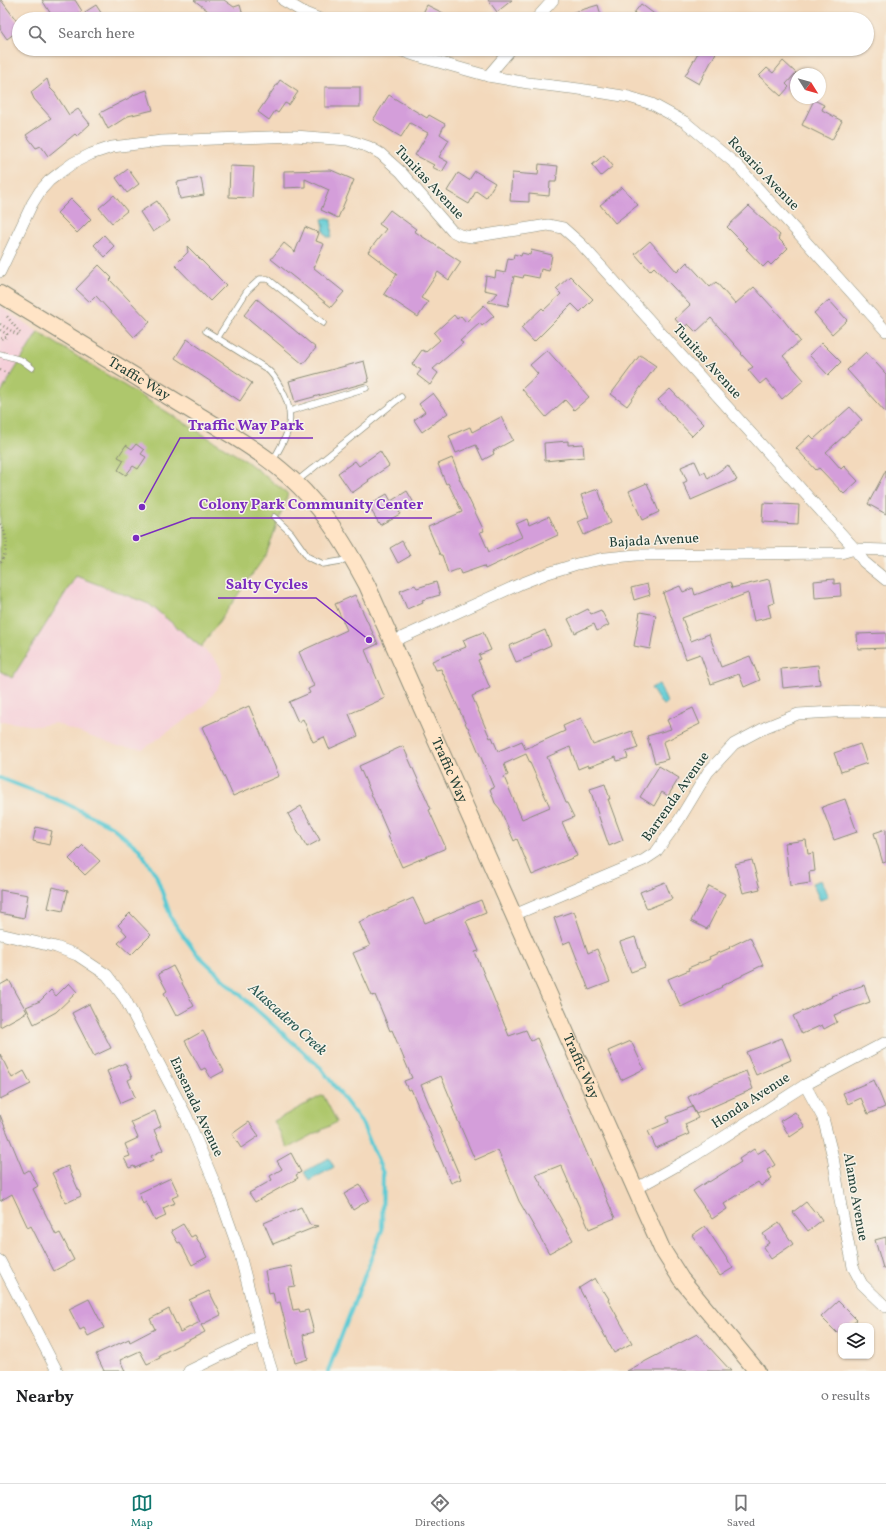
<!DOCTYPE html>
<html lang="en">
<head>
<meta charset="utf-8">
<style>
  :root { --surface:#fff; --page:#f2f2f2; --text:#202124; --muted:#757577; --line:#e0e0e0; --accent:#0f766e }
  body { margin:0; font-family:Vollkorn,serif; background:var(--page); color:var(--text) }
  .controls { position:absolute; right:12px; bottom:12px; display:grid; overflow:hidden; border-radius:8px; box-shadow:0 1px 3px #0004 }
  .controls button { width:36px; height:36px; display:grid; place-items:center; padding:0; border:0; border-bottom:1px solid var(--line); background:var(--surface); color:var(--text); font:20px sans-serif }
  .compass { position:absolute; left:790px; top:68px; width:36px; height:36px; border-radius:50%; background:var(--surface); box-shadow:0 1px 3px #0004; rotate:127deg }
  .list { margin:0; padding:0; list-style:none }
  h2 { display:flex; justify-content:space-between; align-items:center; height:52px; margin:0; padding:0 16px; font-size:17px }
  h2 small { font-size:13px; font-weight:400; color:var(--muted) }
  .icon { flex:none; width:22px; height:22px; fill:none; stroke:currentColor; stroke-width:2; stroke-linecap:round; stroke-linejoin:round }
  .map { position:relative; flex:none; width:886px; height:1371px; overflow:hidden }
  .search { position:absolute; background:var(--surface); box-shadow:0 1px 3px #0004; left:12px; right:12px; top:12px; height:44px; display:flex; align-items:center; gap:10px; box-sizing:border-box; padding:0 14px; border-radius:22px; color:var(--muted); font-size:15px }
  .sheet { height:112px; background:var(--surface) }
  nav { display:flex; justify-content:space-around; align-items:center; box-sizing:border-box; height:56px; border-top:1px solid var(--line); background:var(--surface); font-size:11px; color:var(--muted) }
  nav a { display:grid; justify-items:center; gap:2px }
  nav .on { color:var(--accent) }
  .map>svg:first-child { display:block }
</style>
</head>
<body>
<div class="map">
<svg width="886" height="1371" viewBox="0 0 886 1371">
  <rect width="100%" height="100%" fill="#f7f3e8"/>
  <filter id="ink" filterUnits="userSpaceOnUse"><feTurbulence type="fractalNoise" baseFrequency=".025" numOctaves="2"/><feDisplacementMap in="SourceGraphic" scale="8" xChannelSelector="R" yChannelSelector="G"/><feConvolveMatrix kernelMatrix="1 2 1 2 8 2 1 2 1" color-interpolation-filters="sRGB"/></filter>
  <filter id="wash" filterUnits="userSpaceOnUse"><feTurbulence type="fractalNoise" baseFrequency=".012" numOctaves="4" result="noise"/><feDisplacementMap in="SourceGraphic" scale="16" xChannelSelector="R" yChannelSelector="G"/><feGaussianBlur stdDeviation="0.9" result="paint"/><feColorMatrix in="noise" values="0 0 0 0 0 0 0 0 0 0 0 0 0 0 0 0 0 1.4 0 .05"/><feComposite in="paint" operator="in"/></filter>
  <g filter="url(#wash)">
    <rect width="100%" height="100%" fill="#f3d9bc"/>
    <path fill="#f5cfd9" d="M0,306L38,332L246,461L288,494L266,555L201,647L215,659L219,665L221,672V681L217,689L204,706L194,714L143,749L117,746L64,727L56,723L37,726L0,721Z"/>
    <g fill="#aec76c" stroke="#668250">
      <path d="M38,332L246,461L288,494L266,555L201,647L149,604L76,576L12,678L0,671V394Z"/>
      <path d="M323,1095L337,1122L288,1148L274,1121Z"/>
    </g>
    <g fill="#5dcad4" stroke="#3e8484">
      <path d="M326,218H329L332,220L331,237H327L323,230L324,227L322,219Z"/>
      <path d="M659,684L666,700L667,703L664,705L660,702L651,688Z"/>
      <path d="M821,880L828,897L820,900L812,883Z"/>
      <path d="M329,1158L334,1167L309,1181L304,1172Z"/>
    </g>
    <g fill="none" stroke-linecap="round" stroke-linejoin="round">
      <path stroke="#5dcad4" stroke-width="4" d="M0,778L63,802L111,826L139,849L156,875L172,920L196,953L249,1003L321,1068L362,1123L383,1173L382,1230L328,1371"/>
    </g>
    <g id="blocks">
      <g fill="#d49eda" fill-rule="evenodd">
        <path d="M0,0H1L19,24V30L7,39L0,29Z"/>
        <path d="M42,0H75L82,11L70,19H68L65,14L57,19H54Z"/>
        <path d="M194,0H224L234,7L240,5L244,19H214L212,14Z"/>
        <path d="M488,0H512L497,12Z"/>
        <path d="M641,4L661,19H643L634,13Z"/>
        <path d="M96,5L105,19H89L85,12Z"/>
        <path d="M427,5L455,19H420Z"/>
        <path d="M598,5L602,19H561V16Z"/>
        <path d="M700,49H718L699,84L685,76Z"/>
        <path d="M783,61L796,73L786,84L789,87L781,96L759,76L767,68L773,73Z"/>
        <path d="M47,79L50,88L55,93L69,115L78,109L90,124L77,136L75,134L48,156L41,146L36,148L26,135L51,118L34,99L31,92Z"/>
        <path d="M280,80L298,92L289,105L285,103L278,113L275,111L269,120L258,112Z"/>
        <rect x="325" y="87" width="35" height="20"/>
        <path d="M147,90L153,110L128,116L108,129L100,113L133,96V95Z"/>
        <path d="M389,95L427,118L429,115L445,124L440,134L449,140L439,157L448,162L442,172L432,167L434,165L415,155L428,133L410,123L401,137L373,120Z"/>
        <path d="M814,100L824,105L822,110L842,121L832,140L802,125Z"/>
        <path d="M604,155L613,166L601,176L592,165Z"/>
        <path d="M539,164L558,166L556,182H550L549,196L529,194V202L510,201L512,173L538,175Z"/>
        <path d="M230,166L254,167L252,198L229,197Z"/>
        <path d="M128,169L139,184L127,193L116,178Z"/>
        <path d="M331,170L354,180L338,218L321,210L329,190L305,179V187L284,188V171Z"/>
        <path d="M475,171L495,183L486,198L476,191L469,204L447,191L458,173L469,180Z"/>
        <path d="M201,178L204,195L180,199L177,182Z"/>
        <path d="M622,187L638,205L615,223L600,205Z"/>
        <path d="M114,195L127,211L112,223L99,208Z"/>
        <path d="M71,199L91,219L77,233L57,213Z"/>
        <path d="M157,201L170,221L153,232L140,212Z"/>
        <path d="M749,206L780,235L778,238L788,248L771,265L768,262L763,267L746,249L748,248L727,227Z"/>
        <path d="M390,210L416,229L414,231L461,262L449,280L438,272L421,298L428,302L418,317L384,294L397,274L368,252L386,229L379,224Z"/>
        <path d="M305,227L319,233L316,241L324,244L314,268L344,292L331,307L271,259L284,243L295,252Z"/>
        <path d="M104,235L115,247L105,257L94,245Z"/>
        <path d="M650,241L677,272L687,262L710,287L716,282L735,304L754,287L782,318L800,341L783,356L804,380L782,399L766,379L760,384L748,370L753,367L741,354L742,353L711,318L696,332L688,324L683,328L675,319L690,305L654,267L650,271L635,254Z"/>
        <path d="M187,246L226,285L210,301L175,265L188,252Z"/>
        <path d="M531,250L552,255L549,271L541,269L539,278L524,275L523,278L514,276L508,306L488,302L498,293L484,290L486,276L495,278L496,271L505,273L508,258L513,259L514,254L521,256L522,253L530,255Z"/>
        <path d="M99,265L112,278L110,280L150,322L134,337L96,296L90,302L76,289Z"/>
        <path d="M570,276L593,299L580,312L572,304L534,342L521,328L542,308L544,310L561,294L556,289Z"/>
        <path d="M257,299L316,348L303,364L244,315Z"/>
        <path d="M829,300L847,320L832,334L814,313Z"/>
        <path d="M484,305L494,316L482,326L480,323L460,341L463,343L433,369L438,373L430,385L417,375L421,370L412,364L422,350L426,352L440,340L434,333L454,315L457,319L461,316L466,322Z"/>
        <path d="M187,339L252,383L240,401L175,358Z"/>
        <path d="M822,343L841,362L828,375L809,355Z"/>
        <path d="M547,350L589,397L574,410L565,400L546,417L522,389L538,374L530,365Z"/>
        <path d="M866,352L886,374V413L847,370Z"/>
        <path d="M640,355L656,366L627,406L611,394Z"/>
        <path d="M364,361L369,382L295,402L289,381Z"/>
        <path d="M670,389L704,424L692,436L658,400Z"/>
        <path d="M433,393L448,413L422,432L414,420L425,412L419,404Z"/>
        <path d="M850,407L862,420L826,452L841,469L844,466L858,481L844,494L819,468L816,470L796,448L810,435L814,439Z"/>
        <path d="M501,417L513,440L493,451L494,454L483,460L476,445L456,453L449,436L470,427L472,432Z"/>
        <path d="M568,441V445L583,444L584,457L545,461L544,443Z"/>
        <path d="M136,444L144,450L141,454L146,457L138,469L133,466L126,475L118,470L124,460L118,457L126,445L132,449Z"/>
        <path d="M380,451L389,466L368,480L369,481L352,493L338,473L355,461L359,466Z"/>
        <path d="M452,458L460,478H459L484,531L480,532L489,552L522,537L516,524L527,519L529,525L549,516L558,535L485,569L484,566L461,574L459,569L448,573L442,555H440L428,527L462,512L448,483L446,484L438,464Z"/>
        <path d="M695,461L701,474L705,472L708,479L728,465L737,480L691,500L683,483L687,481L681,467Z"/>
        <path d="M886,470V514L868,504Z"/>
        <path d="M647,483L659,512L642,520L629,491Z"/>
        <path d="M598,489L604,506L603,507L610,523L584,535L578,522L589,517L581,495Z"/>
        <path d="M407,491L414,503L399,512L400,514L380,525L368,505L387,494L391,501Z"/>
        <path d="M763,503L799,505L798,524L762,522Z"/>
        <path d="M402,541L410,556L398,563L390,548Z"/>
        <path d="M769,579L774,603L768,605L771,617L754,621L748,593L682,618L691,641L709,634L721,667L750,656L760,680L744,687L739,674L711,684L700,654L686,659L663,593L680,586L683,592L693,588L695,595L730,582L732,588Z"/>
        <path d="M834,579V584L840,583L841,596L815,598L814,581Z"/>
        <path d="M436,582L440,595L422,600L423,602L407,609L400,591L415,585L417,588Z"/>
        <path d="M647,584L650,595L634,600L631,588Z"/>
        <path d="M355,595L378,644L365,650L385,698L349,714L358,736L329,749L324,737L313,742L303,719L298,722L289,702L310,693L308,689L314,686L299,652L347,630L335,604Z"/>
        <path d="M588,609L591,614L601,610L609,625L597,631L594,624L575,633L568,619Z"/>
        <path d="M640,612L656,615L650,649L634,646Z"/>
        <path d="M545,630L551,645L531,654L532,656L516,662L509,646Z"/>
        <path d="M483,632L491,650L479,655L481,659L478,660L490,688L472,696L490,738L492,737L498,751L522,741L525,749L565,731L563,726L581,718L593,745L632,731L638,748L626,752L628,758L617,761L616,757L589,767L588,765L578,769L570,747L547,757L566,803H567L574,817L562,822L577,856L532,875L517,839L514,841L500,809L495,803L490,789L494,788L468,727H467L441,669L436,670L432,661L466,647L463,640ZM526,754L550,807L522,819L504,777L508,775L504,764Z"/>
        <path d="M886,633V648L858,649L857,634Z"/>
        <path d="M818,665L820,684L783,688L781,669Z"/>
        <path d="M249,706L279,776L233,796L202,727Z"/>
        <path d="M693,708L700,724L663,742L668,759L655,763L647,736L671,729L667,720Z"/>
        <path d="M860,744L867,763L841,772L834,753Z"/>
        <path d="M403,746L431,809L429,810L446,848L402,867L388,836L389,835L359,766Z"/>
        <path d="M659,766L679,778L668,796L662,792L654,806L640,797Z"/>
        <path d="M605,784L610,799H608L623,840L609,846L600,820L590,789Z"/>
        <path d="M845,799L857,832L834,840L822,807Z"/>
        <path d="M301,806L320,840L307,847L288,814Z"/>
        <path d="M36,827L52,831L49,845L33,841Z"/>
        <path d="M886,829V862L883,863L874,833Z"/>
        <path d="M806,840L808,854L813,853L815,871L809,872L810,883L790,886L785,843Z"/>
        <path d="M83,845L100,861L85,875L69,859Z"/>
        <path d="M752,860L760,889L743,893L735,864Z"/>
        <path d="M665,882L672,899L647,909L640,892Z"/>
        <path d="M709,886L725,894L707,929L691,921Z"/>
        <path d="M53,887L68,891L63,911L48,908Z"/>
        <path d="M0,890L28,895L24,918L0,913Z"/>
        <path d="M413,898L425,923L481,900L486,913L466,921L479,951L475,952L509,1036L526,1030L531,1041L537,1038L615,1218L589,1229L561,1165L536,1175L573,1240L549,1253L519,1201L498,1150L475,1160L452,1107H454L441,1076L421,1085L461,1179L451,1183L411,1089L408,1090L404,1081L412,1078L392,1030L390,1031L375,995L372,996L353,953L370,946L359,922Z"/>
        <path d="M574,911L588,953L597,949L610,982L589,990L570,941L563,944L554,918Z"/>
        <path d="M130,913L151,935L131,955L118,943L127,935L118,925Z"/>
        <path d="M635,937L645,967L631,972L620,942Z"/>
        <path d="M750,937L763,965L742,975V976L721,986L722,987L681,1007L668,979L689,970L688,968L710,959L709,957L730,948L729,947Z"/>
        <path d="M173,966L194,1006L176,1016L164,993L167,991L158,974Z"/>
        <path d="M9,980L27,1012L0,1027V985Z"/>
        <path d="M69,983L77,992L56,1012L34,1024L26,1007L40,1001L51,990L56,996Z"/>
        <path d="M864,985L870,1002L834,1015L837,1022L824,1029L822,1025L802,1034L793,1016L832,997L831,996Z"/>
        <path d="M89,1004L111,1048L94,1056L72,1013Z"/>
        <path d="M203,1031L224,1071L211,1078L205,1068L201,1070L185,1041Z"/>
        <path d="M782,1038L791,1060L756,1075L746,1052Z"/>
        <path d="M631,1041L644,1069L621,1080L608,1051Z"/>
        <path d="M0,1054L12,1078L24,1071L31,1084L0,1099Z"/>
        <path d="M125,1063L132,1078L128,1080L135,1097L121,1103L107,1071Z"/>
        <path d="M746,1071L753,1089L696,1114L688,1097L711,1085Z"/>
        <path d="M874,1080L885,1107L868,1114L861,1098L848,1104L843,1093Z"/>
        <path d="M692,1107L698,1118L685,1124L689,1134L656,1148L648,1131L669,1122L667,1117Z"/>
        <path d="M155,1111L161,1126L154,1130L163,1150L151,1156L153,1160L135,1168L134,1166L129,1168L124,1158L130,1156L125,1144L138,1138L131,1122Z"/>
        <path d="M795,1112L805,1127L790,1137L780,1121Z"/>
        <path d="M0,1115L24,1173L29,1170L38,1186L33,1189L56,1235L60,1233L74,1260L54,1271L31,1226L28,1228L12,1194L0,1201Z"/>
        <path d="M249,1122L259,1136L241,1148L232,1134Z"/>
        <path d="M754,1149L757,1154L765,1149L775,1165L767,1170L772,1178L761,1186L758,1182L724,1204L727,1209L712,1219L693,1191L708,1181L709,1182L741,1162L739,1159Z"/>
        <path d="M291,1153L301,1172L296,1175L298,1178L255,1202L249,1193L272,1180L270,1176L282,1169L277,1161Z"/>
        <path d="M68,1166L81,1196L66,1203L52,1173Z"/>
        <path d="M171,1178L179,1195L172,1198L175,1203L163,1208L166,1216L155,1221L146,1202L143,1204L139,1193Z"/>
        <path d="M360,1185L369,1200L353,1210L344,1194Z"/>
        <path d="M806,1202L814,1212L816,1211L822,1220L808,1231L793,1212Z"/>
        <path d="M301,1207L310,1225L318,1226L273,1244L264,1223Z"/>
        <path d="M779,1223L793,1244L771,1259L763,1247L769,1243L763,1234Z"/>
        <path d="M183,1224L191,1237L195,1235L207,1257L192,1265L180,1242L178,1243L171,1231Z"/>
        <path d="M705,1226L733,1268L720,1276L692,1235Z"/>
        <path d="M886,1237V1268H883L875,1240Z"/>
        <path d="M291,1266L295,1286L288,1287L293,1310L299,1309L300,1312L308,1310L314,1332L303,1335L308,1359L295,1363L280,1302L275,1303L273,1292L269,1293L265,1271Z"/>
        <path d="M595,1278L603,1292L604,1291L609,1299L608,1300L632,1343L614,1353L579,1288Z"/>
        <path d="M209,1291L221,1315L201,1325L205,1332L159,1355L160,1358L147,1364L140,1351L120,1360L125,1371H104L96,1354L129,1339L130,1342L155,1329L150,1319L169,1309L180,1332L200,1322L189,1300Z"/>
        <path d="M89,1299L104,1328L88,1336L84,1328L80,1330L69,1309Z"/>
        <path d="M838,1301L857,1320L850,1326H841V1329L837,1333L821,1317Z"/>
        <path d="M697,1334L731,1371H627Z"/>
      </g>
    </g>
  </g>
  <g filter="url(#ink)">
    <use href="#blocks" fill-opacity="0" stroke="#898b78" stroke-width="1"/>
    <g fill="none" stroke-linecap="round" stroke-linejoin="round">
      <g stroke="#898b78" stroke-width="7">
        <g id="lane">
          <path d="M206,331L267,369C275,376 278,383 283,392C297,420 287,437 272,462"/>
          <path d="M218,337L247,291L260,279H268L323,323"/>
          <path d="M0,354L21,360L32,368"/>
          <path d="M290,411L366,388"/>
          <path d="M296,482L401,397"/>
          <path d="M274,517L291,533L308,557L323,564L341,561L350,557"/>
        </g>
      </g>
      <g stroke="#898b78" stroke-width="12">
        <g id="street">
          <path d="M283,0L305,13L320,19"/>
          <path d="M536,19L553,0"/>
          <path d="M397,49L417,56L488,76L528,83L579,89L629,97L652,104L685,122L737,165L886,331"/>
          <path d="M488,76L511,49"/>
          <path d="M0,272L32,204L40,191L49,181L62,171L73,163L91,154L112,147L162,141L295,136L348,140L369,147L381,154L401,172L452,231L460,235L472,237L548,225L563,228L581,244L855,549L864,562L886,580"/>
          <path d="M392,642L520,584L548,573L577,564L606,558L636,555L841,553L855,549L886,550"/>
          <path d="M514,915L644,860L656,852L679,820L708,772L734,744L766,727L798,714L851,711L886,712"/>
          <path d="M0,934L56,947L77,955L107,975L125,999L186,1115L217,1189L239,1251L261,1336L272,1371"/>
          <path d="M805,1085L823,1118L833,1157L841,1206L853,1267L862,1284L886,1307"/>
          <path d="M635,1189L694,1156L805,1085L886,1042"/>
          <path d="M0,1261L57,1371"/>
          <path d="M189,1371L261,1336"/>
        </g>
      </g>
      <g stroke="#898b78" stroke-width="18">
        <g id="secondary">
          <path id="s1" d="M0,294L233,436C249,446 266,457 280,469C319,500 344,542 367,585L662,1249L681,1279L757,1371"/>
        </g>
      </g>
      <g stroke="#898b78" stroke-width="2.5" stroke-dasharray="1 3" stroke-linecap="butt">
        <path d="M0,324L18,335L20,333L6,315"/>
        <path d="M0,330L7,334V337L0,339"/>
        <path d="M0,370L9,374"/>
        <path d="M0,524C9,536 8,551 0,564"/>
      </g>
      <use href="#lane" stroke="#fff" stroke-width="5.5"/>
      <use href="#street" stroke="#fff" stroke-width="11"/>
      <use href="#secondary" stroke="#ffe4c6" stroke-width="16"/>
    </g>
  </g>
  <g text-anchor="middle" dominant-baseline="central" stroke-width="3" stroke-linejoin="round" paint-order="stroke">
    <g font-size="14" fill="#1f3d34" stroke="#f7f3e8">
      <text transform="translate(763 174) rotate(46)">Rosario Avenue</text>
      <text transform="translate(429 183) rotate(47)">Tunitas Avenue</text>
      <text transform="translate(707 362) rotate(48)">Tunitas Avenue</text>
      <text stroke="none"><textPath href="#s1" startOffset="163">Traffic Way</textPath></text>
      <text transform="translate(654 541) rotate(-3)">Bajada Avenue</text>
      <text stroke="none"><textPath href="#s1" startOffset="679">Traffic Way</textPath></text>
      <text transform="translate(676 797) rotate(-55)">Barrenda Avenue</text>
      <text stroke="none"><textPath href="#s1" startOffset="1003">Traffic Way</textPath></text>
      <text transform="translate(751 1101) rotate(-33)">Honda Avenue</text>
      <text transform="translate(196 1107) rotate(65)">Ensenada Avenue</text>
      <text transform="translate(855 1197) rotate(80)">Alamo Avenue</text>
    </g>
    <g font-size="15" font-style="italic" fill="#2b5954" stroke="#f7f3e8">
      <text transform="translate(287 1020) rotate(42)">Atascadero Creek</text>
    </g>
  </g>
  <path fill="none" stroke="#7b2cbf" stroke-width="1.5" d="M142 507L180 438H313M136 538L191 518H432M369 640L316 598H218"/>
  <g fill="#7b2cbf" stroke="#f7f3e8" stroke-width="1.5">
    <circle cx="142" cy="507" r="4"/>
    <circle cx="136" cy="538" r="4"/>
    <circle cx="369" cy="640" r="4"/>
  </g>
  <g font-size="15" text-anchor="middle" font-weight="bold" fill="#7b2cbf" stroke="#f7f3e8" stroke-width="3" stroke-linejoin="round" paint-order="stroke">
    <text x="246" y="430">Traffic Way Park</text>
    <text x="311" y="509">Colony Park Community Center</text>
    <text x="267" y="589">Salty Cycles</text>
  </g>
</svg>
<div class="controls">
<button><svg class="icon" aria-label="layers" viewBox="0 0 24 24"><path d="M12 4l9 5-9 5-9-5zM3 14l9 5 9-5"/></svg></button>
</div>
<svg class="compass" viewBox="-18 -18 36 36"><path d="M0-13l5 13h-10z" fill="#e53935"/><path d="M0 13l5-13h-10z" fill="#757577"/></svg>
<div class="search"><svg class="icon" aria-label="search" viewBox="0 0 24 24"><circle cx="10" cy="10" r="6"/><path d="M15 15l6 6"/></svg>Search here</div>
</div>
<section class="sheet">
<h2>Nearby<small>0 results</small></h2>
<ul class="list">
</ul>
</section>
<nav>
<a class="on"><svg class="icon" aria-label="map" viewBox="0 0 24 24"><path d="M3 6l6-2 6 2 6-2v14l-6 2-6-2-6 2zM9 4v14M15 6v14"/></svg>Map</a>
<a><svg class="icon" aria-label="directions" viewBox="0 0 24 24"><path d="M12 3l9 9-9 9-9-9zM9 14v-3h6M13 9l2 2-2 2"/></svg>Directions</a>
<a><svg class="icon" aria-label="saved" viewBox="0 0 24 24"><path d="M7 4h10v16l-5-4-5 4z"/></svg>Saved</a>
</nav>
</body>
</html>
